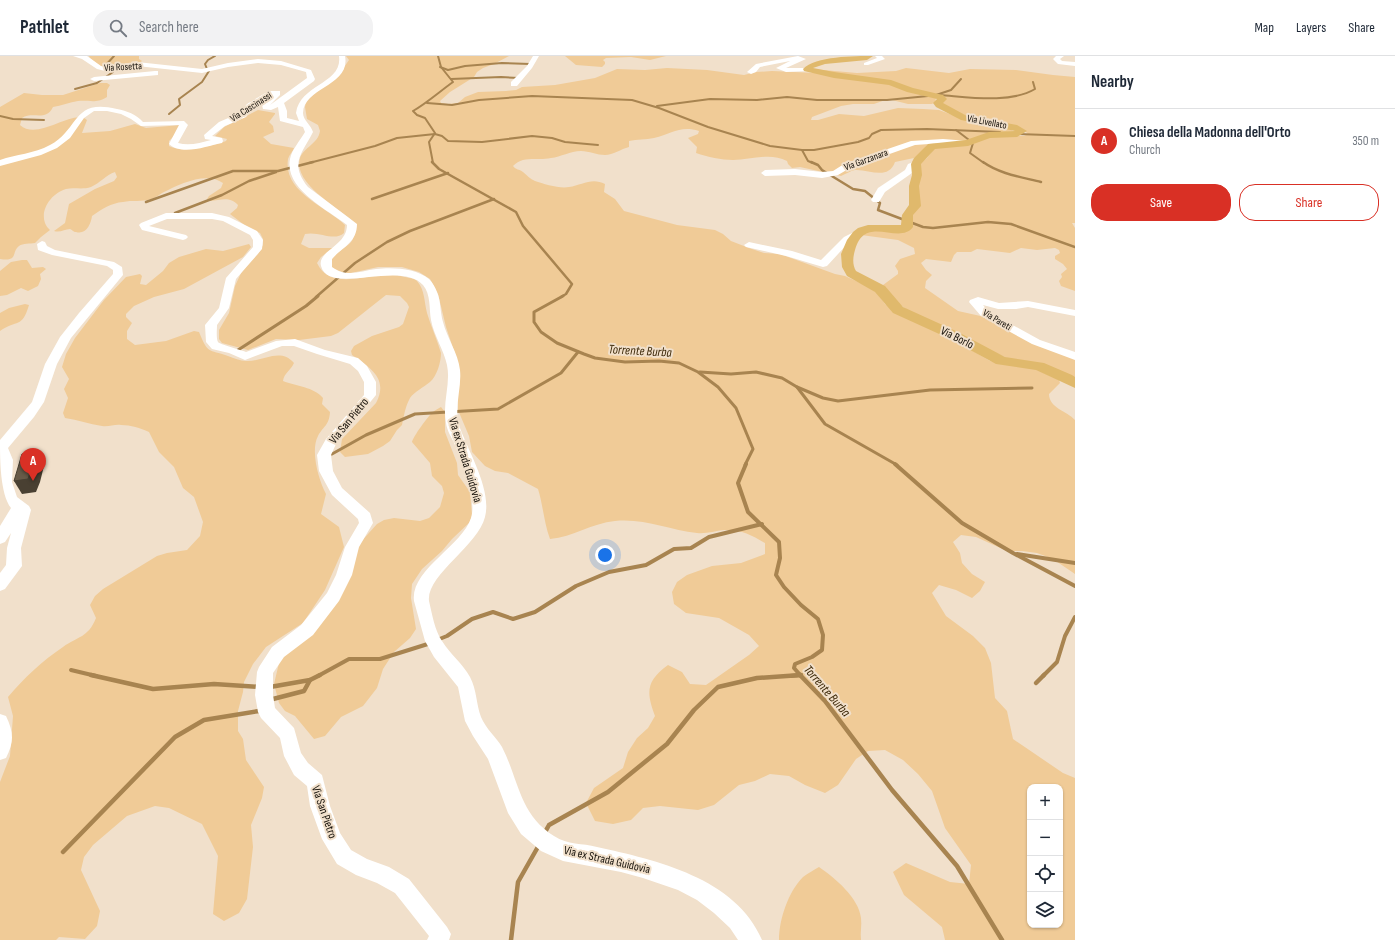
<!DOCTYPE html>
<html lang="en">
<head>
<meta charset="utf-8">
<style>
  :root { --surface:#fff; --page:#f2f2f3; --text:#1f2937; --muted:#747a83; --line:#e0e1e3; --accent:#d93025 }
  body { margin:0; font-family:"Sofia Sans Condensed",sans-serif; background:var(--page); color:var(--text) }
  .controls { position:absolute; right:12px; bottom:12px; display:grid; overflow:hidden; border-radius:8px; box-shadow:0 1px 3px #0004 }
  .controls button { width:36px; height:36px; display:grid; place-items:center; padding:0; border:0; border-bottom:1px solid var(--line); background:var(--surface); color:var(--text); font:20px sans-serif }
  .you { position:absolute; left:605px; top:499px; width:14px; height:14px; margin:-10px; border:3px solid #fff; border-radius:50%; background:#1a73e8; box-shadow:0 0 0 6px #1a73e833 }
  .badge { display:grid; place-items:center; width:26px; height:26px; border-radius:50%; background:var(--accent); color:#fff; font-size:13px; font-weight:700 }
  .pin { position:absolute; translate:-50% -33px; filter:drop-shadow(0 1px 2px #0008) }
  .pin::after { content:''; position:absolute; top:21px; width:14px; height:12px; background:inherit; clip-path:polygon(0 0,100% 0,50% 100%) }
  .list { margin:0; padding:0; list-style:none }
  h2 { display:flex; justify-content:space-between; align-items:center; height:52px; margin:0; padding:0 16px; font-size:17px }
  h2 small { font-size:13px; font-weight:400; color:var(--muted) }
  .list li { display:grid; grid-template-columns:26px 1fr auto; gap:12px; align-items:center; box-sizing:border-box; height:64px; padding:0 16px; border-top:1px solid var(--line) }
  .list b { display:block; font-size:15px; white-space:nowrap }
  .list p { margin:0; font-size:13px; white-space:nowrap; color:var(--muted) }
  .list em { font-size:13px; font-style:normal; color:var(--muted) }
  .actions { display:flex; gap:8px; padding:12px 16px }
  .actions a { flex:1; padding:9px 0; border:1px solid var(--accent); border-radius:16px; text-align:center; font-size:14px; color:var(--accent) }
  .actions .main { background:var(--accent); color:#fff }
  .icon { flex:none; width:22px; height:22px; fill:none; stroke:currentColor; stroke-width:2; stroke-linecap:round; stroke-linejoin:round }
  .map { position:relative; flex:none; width:1075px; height:884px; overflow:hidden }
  header { display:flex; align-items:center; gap:24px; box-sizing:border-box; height:56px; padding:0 20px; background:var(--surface); border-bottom:1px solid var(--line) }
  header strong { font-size:19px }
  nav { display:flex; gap:22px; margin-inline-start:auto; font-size:14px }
  .search { width:280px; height:36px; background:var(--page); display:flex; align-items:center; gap:10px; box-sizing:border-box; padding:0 14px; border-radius:16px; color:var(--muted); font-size:15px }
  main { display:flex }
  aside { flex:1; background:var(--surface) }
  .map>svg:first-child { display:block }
</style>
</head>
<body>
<header>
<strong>Pathlet</strong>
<div class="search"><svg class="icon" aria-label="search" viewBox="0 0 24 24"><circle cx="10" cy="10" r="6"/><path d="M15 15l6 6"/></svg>Search here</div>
<nav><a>Map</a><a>Layers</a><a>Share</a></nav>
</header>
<main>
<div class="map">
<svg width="1075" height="884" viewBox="0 0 1075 884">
  <rect width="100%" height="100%" fill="#f1e0cb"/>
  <g fill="#f0cb97" fill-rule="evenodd">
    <path d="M89,0H139V3L142,5L139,7L113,11L112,8L105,9L101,11L90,2Z"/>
    <path d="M346,0H509L494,8L483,12L477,16L474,21L450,36L440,45L441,47L448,48L458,47L465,41L478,36L506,35L516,34L522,31L555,29L595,22L617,13L645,14L667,12L707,14L744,19L756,16L772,15L816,17L888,28L936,42L935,46L932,48H908L888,43L874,48H853L841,50L812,61L811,64H818L839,58L864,60L898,52L923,53L939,54L974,67L1008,72L1013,75L984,79L962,86L928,88L919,99L914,102L895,106C888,125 869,113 855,114C850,115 846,118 841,120L800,111L792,112L788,108L787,105C770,96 751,104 733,104C721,104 708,101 696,97L697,91L688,82L698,78L699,75C680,69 672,78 654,82C646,84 637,83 629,85V91C621,93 613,99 605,99C597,99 589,95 581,95C570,95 561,101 551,102C538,105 523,99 513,110C516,114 519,113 523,116C527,119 530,123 535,125C544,128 560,133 569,131C582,129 592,121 605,128L604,136L615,143L624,155L677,169L715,174L723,178L731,185L749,192L764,197L780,198L835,218L845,220L867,230L877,237L885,248L893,253L944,278L990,305L1033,312L1059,324L1060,327L1049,338C1049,352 1067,355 1075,364V518L1053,503L1037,497L1022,495H1007L976,481L961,479L953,486L960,497L962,507L972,518L985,526L980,535L972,542L956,534L939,529L932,537L946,560L973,580L985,592L991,607L995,642L1007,655L1013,683L1063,717L1075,722V884H945L942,871L904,839L893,816L906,807L950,826L969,828L971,809L945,772L932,735L918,718L903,704L885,694L868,695L856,703L838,729L825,737L805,729L789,720L770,718L755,725L739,729L714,749L698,754L660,750L643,752L631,764L613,768L595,765L586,747L594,732L623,712L628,696L637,682L648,672L655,660C646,636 646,625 668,609L682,616L690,628L706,629L749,599L759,590L749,579L719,562L686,557L674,548L672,536L677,526L687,519L712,510L741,507L765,498V487C752,479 740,473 724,474C715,475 706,478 697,477C669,474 644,462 615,465C592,467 573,481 550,483C544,467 543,449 538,433L508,417L495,415L485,410L472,396L469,380L458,354V307L446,271L438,238L430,223L419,216L402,211H378L347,218L332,212C327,199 343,195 351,186C355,181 355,175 356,168C341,153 292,128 300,102C304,91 318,88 320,75L318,69L307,63L305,51L306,45L340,17L349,4ZM1030,731H1060V869H1030Z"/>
    <path d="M565,0H666L650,4L631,1L606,2L603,4L605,6V8L602,11L576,9Z"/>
    <path d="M906,12L949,17L970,13L1016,14L1053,19L1075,21V167H1072L1075,172V235L1061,230L1059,225L1062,221L1061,218L1067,213L1063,208L1055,203V200L1060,197L1059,194L1055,192L1037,194L1021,192L1010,197L977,193L971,196H957L954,199L951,206L926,203L921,207L926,214L932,219L926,225L925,232L958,255L985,261L1075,302V325L1009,303L913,258L895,245L883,229L898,218V215L895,210L900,203L915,198L914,192L898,184L861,179L867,175H902L918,135L921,107L927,102L935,92L990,80H1024L1028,78L1023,73L975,64L943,49V40L812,13L857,17L896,15Z"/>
    <path d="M100,27H107L110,29L107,34V41C95,48 91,44 78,45C70,46 61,50 53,51C46,66 33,55 22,62L20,69C38,86 73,52 87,64L82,77L110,75L135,68L146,72L181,69L178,76L169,85V90C180,97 214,90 226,85L227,83L215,80L224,71L258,54L275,57V58L269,66L273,70L274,76L263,81L271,88L294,92C293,95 289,99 288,103C283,136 325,150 345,169L344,177C334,186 320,175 305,178L301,188L309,192H333L321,201L317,207C328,231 358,222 378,219C387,218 397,219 405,221C409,222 414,222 417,225C425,234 424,245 427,257C431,270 437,284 441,297C441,306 437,320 430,326C423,332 415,335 410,342C405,351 404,360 402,369L397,374L390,385L383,390L368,398L345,401L340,396L342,383L376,347C389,322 370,312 352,299L351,295L354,290L372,280L399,271L403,268L409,251L407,247L400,240L386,239L338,277L331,280L299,284L276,283L248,294L222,287L219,283V274L229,257L235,230L242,215L258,198L263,189V183L260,177L247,171L230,158L237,152L238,149C230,140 221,144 210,145L207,143L209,140L221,132L223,127C207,115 179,128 164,136C160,138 156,142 151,143C142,146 132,144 123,146C111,147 102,153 92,160C91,168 86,179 76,176C73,176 73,174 70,173C65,173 60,177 54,175L65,167L69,148L95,133L114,125L117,121L115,116C106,119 100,127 91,131C82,134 74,131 66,133C52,137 40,153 45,167C46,170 48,172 50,174L41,181L35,187C30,188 23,187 19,190C11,196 19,206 0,203V51L24,37L42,39H63Z"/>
    <path d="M249,188L251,191L243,201L184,233L154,241L134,250L126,258V261L132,267L127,275V283L135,289L166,285L194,275L199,276C208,298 208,293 228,300C234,302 240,305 246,305C263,306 280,291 294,307C291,314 284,317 283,325C296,330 314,331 323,342L322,348L330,356C329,370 324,369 318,380C310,395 319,425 326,438L321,458L339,471L344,491L325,534L303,567L266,591L253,608L244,626L243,636L238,655V675L243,683L246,704L264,731L262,742L251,769L253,791L247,843L239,857L224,865L213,858L218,800L202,768L169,752L155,750L127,760L93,789L84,801L81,814L100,855L97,870L85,883L59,881L56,884H0V726L10,700L13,660L8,641C24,622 42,605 63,591C78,580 88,582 96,562L90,549L95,540L103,533L157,500L167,497L187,494L200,480L203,466L194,441L183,432L174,411L159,396L149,376C140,372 131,369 121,369C115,368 109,371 102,370C89,368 78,364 65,362L63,357L68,342L64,333L69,323L62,311L66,298L75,282L104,244L126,221L140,218L142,220L140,228L146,229L163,215L169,207L179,201L206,193L223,195Z"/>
    <path d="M22,204H27L32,212L43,211L46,213L40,218L41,223L38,230L28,235L21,232L7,239L0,240V215L11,206Z"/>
    <path d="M25,248L29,249C22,273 17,263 0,275V257L9,252Z"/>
    <path d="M441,351L445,356V376L457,407L458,419L470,436L472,459L470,466L452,483L442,495L422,513L412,528L411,542L416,573L410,582L394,596L383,613L377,632L363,650L341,661L325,680L314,683L295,660L285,655L279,647L274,628L279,607L285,596L301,585L359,488L377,468L384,464L394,462L420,465L429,462L440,451L444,437L442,430L432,420L430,407L412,386C413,381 428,360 433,356C435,354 438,353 441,351Z"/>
    <path d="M819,811C835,822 859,842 861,862C862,869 860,877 861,884H779C779,864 788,836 803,821C808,817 814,814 819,811Z"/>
  </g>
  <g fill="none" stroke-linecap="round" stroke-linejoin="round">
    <g stroke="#a88450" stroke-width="2">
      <path d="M440,11L448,14L465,10L502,7L530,8"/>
      <path d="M107,13L104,11L114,0"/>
      <path d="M207,13L205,8L208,4L215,0"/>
      <path d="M451,23L501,21L519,22"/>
      <path d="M75,33L97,27L113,16L109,14"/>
      <path d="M936,39L951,34L961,23"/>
      <path d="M940,39C968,41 1010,48 1035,33L1033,26"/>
      <path d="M427,47L452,49L479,44L532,40L632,44L659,52L708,71L770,90L802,94H814L858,86L869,82L872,78L881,74L927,73L1000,76"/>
      <path d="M657,50L710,43L757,44L787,41L817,44H887L928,40"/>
      <path d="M169,58L180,49L179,43L202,26L209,15"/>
      <path d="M0,60L13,63L44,64"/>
      <path d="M956,74L973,87L970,97L984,107"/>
      <path d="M1018,78L1075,80"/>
      <path d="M802,94L808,105L813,107"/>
      <path d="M309,107L375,90L397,82L435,78L442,80L448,85L482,86L532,80L552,82L565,86L598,89"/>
      <path d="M433,107L429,86L435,77L425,62L417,59L413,55C427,47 439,36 453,26L441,11L438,0"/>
    </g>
    <g stroke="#a88450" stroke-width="2.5">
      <path d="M432,106L439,113L516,156L523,170L572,228L566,238L561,241"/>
      <path d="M811,106L818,109L822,114L853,133L865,135L880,147L878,154L923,171L933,172L988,166L1011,168L1075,191"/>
      <path d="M983,106C1000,118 1021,121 1041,126"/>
      <path d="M372,143L448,117"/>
      <path d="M146,146L233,115H278L313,106"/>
      <path d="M175,157L222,139L249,125L276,116"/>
      <path d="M316,241L355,207L387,186L410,175L494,143"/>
    </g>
    <g stroke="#a88450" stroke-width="3">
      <path d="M563,240L534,256V266L541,276L557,287L584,298L595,302L625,306L659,305L679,307L698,316L718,331L736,352L753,393L745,409"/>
      <path d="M238,294L306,250L318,240"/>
      <path d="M700,316L731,318L756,316L782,322L797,331L825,368L897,409"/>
      <path d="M797,331L823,342L838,345L930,334L1032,332"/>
      <path d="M332,398L366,379L415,358L498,353L561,317L578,296"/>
    </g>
    <g stroke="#a88450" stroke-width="4">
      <path d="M746,408L738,427L748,456L779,486L780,502L776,519L784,531L801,549L818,563L823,579L822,594L812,601L795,608L794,612L801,620"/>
      <path d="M895,408L962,467L1013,497L1075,530"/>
      <path d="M1017,498L1075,507"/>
      <path d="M437,584L447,580L472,563L493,556L513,563L535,556L576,530L609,516L646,509L674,493L691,492L709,481L762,468"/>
      <path d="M71,614L96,620"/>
      <path d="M318,620L349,603H380L431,587"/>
      <path d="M790,620L801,619"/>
      <path d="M1043,620L1057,606L1065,580L1075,561"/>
    </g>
    <g stroke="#a88450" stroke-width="4.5">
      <path d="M91,619L153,633L214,628L260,631"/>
      <path d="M800,619L825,645L892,734L957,810L1002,884"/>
      <path d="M1036,627L1044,619"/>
      <path d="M270,631L310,624L320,619"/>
      <path d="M271,645L273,643L304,635L310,624"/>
      <path d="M544,778L549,769L608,736L667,688L694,654L718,631L757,622L801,619"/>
      <path d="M63,796L175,681L204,664L259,655L261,652"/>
      <path d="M511,884L518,826L539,789"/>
    </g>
    <g fill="#fff" fill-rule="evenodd">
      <path d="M73,0H87L101,10L105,11L137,6L202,13L228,7L258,3L281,5L311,14L315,23L314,25L284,47L287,55V62L299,65L296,57C300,28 343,28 339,0H345C351,30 304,31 303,57C303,64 311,69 313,76C302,98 289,107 308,131L357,168C357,187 342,191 332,203V211C346,222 361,215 376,213C392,211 416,212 429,223C433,227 435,231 437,236C441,245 440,256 443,266C447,282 458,297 460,314C462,333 453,353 460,372C469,397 492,434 485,461C478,490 426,519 429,545C432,558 435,575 442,585C450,598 463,608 470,621C477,634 476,648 481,661C486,673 496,681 502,691C519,724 519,758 554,780C568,789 582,787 597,791C656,804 736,822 762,884H738L730,872L714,857L697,844L678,834L643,822L621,816L563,805L541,795L521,778L508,757L488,703L473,680L465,665L458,631L434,601L425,585L414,545C410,514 462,490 471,462C477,443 462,408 455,389C452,382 447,375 446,367C442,347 451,328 447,309C444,294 434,280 431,264C429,253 431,238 423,229C400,204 329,240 321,210C317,195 347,190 347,169C328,154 284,133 290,103C292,93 300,85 305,76L303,71L280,65L278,51L271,54L263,53L262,49L268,43L253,52L246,61L225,70L212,80L222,82L223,85L222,87C207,90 182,100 169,88L179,69L141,70L131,63L121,58L107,55H94L84,62L70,82L57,92L41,99L0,110V104C16,98 34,98 50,89C80,73 72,42 117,53C127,55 136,58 143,66L184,65L188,69L178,87C189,90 200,87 211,84L205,83L204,79L219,66L240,57L247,48L269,35H280V39L270,49L307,22L306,16L281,9L258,7L228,11L202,17L137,10L105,15L97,13L82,3Z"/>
      <path d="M533,0H539L532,12L517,30H511V26L527,10Z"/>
      <path d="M798,0L806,3L786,12H808L812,14L810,15L786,16L776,12L790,5L760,11L756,16L751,18L747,16L756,8Z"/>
      <path d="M875,0H882L885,3L868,9H864V7L877,2Z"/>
      <path d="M1056,0H1064L1060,3L1062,5L1075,6V10L1058,8L1053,3Z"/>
      <path d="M155,15H158V19L94,25L90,23L94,21Z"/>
      <path d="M943,83L968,85L972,87L968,89L943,87L915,89L850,112L838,119L822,122L795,119L765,120L761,117L765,114L795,113L822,116L833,115L844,108L911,85Z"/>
      <path d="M916,105L920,108L915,112L912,117L885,136L879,146H873L871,144L878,132L905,114L908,108Z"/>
      <path d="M166,157H212L229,161L257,175L263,184L262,193L236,223L229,252L217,269C217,274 216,282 218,286C219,288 241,294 246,296L276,285L295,283L325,294L358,302L367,310L376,326V339L336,388L331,399L333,415L342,432L370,457L373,467L359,491L352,519L339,545L313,579L284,601L273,617V639L275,652L294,672L301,697L308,707L322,719L330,750L340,777L351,794L367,803L389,811L409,823L447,871L451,878L449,884H427L429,880L395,837L377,827L356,819L337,808L322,783L310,750L307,730L294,719L284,700L280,682L261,662L258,656L255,639L257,616L259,611L272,591L301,569L327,537L336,519L345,491L359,467L358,463L332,439L319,415L317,399L326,383L364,339V326L358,315L350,308L317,298L294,290H282L245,304L229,297L212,293L206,286L205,269L219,252L226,222L253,191V184L250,179L223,165L212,163H167L149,170L186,179L188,181L186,183L183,184L142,174L139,169L141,167Z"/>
      <path d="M856,175L859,176L861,178L850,185L827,210L823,211L786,200L746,191L744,189L749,186L792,195L821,204L844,181Z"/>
      <path d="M42,185L45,186L47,190L55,194L114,206L122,211L123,219L71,282L57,308L44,346L34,361L8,392L13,404L12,426L17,441L29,450L31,454L21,492L22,510L5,533L0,535V517L6,509L7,492L11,477L5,486L0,488V470L11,452C0,438 0,403 0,384L32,346L45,308L60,281L79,257L113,218V214L107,210L52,199L38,194L37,188Z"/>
      <path d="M978,241L999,247L1028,245L1075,254V260L1028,251L1016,253H998L983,249L989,256L1040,284L1075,296V304L1032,288L981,260L969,246L970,244Z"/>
      <path d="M0,658L6,660C14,677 14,686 6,702L0,704Z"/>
    </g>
    <path fill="#e0b96c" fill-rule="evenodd" d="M873,0L867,4L825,8L813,12L834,16L891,24L913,32L943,39L947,43L943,47L967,60L1017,69L1027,75L1017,81L990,82L968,90L935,93L921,108L922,119L919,130L921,150L913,159V171C899,190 865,157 855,194C853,201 852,208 856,215L885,230L903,251L958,276L1005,301L1044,307L1072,319L1075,321V332L1036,314L996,308L948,282L893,257L875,236L847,220L842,211L841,198L847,184L853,176L858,172L868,169H901L902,159L909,149V130L912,119L911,108L914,102L928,88L966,84L989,76L1015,75L961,64L936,51L933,47L937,43L907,36L889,29L834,22L804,15L803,13C815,0 855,0 873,0Z"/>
  </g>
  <path fill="#494032" d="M36,396L44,410L40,426L36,436L22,438L14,425Z"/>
  <path fill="#685b48" stroke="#494032" d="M36,396L31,413L28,423L14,425L22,398Z"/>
  <g text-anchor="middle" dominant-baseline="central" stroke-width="4" stroke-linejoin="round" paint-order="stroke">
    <g font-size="10" fill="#151009" stroke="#f1e0cb">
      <text transform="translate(123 11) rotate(-3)">Via Rosetta</text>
      <text transform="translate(251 51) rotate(-32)">Via Cascinassi</text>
      <text transform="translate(987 66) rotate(11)">Via Livellato</text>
      <text transform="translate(866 104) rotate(-20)">Via Garzanara</text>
      <text transform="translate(997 264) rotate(31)">Via Pareti</text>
    </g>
    <g font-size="12" fill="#151009" stroke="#f1e0cb">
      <text transform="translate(957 282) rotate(27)">Via Borlo</text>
      <text transform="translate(349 365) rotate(-51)">Via San Pietro</text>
      <text transform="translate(465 404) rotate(73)">Via ex Strada Guidovia</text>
      <text transform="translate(324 756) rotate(71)">Via San Pietro</text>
      <text transform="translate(607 804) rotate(13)">Via ex Strada Guidovia</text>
    </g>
    <g font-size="13" font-style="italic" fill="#3b2707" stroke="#f1e0cb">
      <text transform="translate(640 295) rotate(3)">Torrente Burba</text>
      <text transform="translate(827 635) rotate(49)">Torrente Burba</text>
    </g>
  </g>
</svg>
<div class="controls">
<button>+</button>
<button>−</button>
<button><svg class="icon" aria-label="locate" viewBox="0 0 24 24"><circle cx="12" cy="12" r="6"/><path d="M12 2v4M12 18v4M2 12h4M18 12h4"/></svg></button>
<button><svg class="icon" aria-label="layers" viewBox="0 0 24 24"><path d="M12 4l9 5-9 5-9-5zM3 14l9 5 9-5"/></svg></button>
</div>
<div class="you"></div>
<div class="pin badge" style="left:33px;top:425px">A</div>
</div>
<aside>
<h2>Nearby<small></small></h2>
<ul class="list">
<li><span class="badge">A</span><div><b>Chiesa della Madonna dell'Orto</b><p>Church</p></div><em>350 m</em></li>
</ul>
<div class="actions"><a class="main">Save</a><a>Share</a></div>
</aside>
</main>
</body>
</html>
